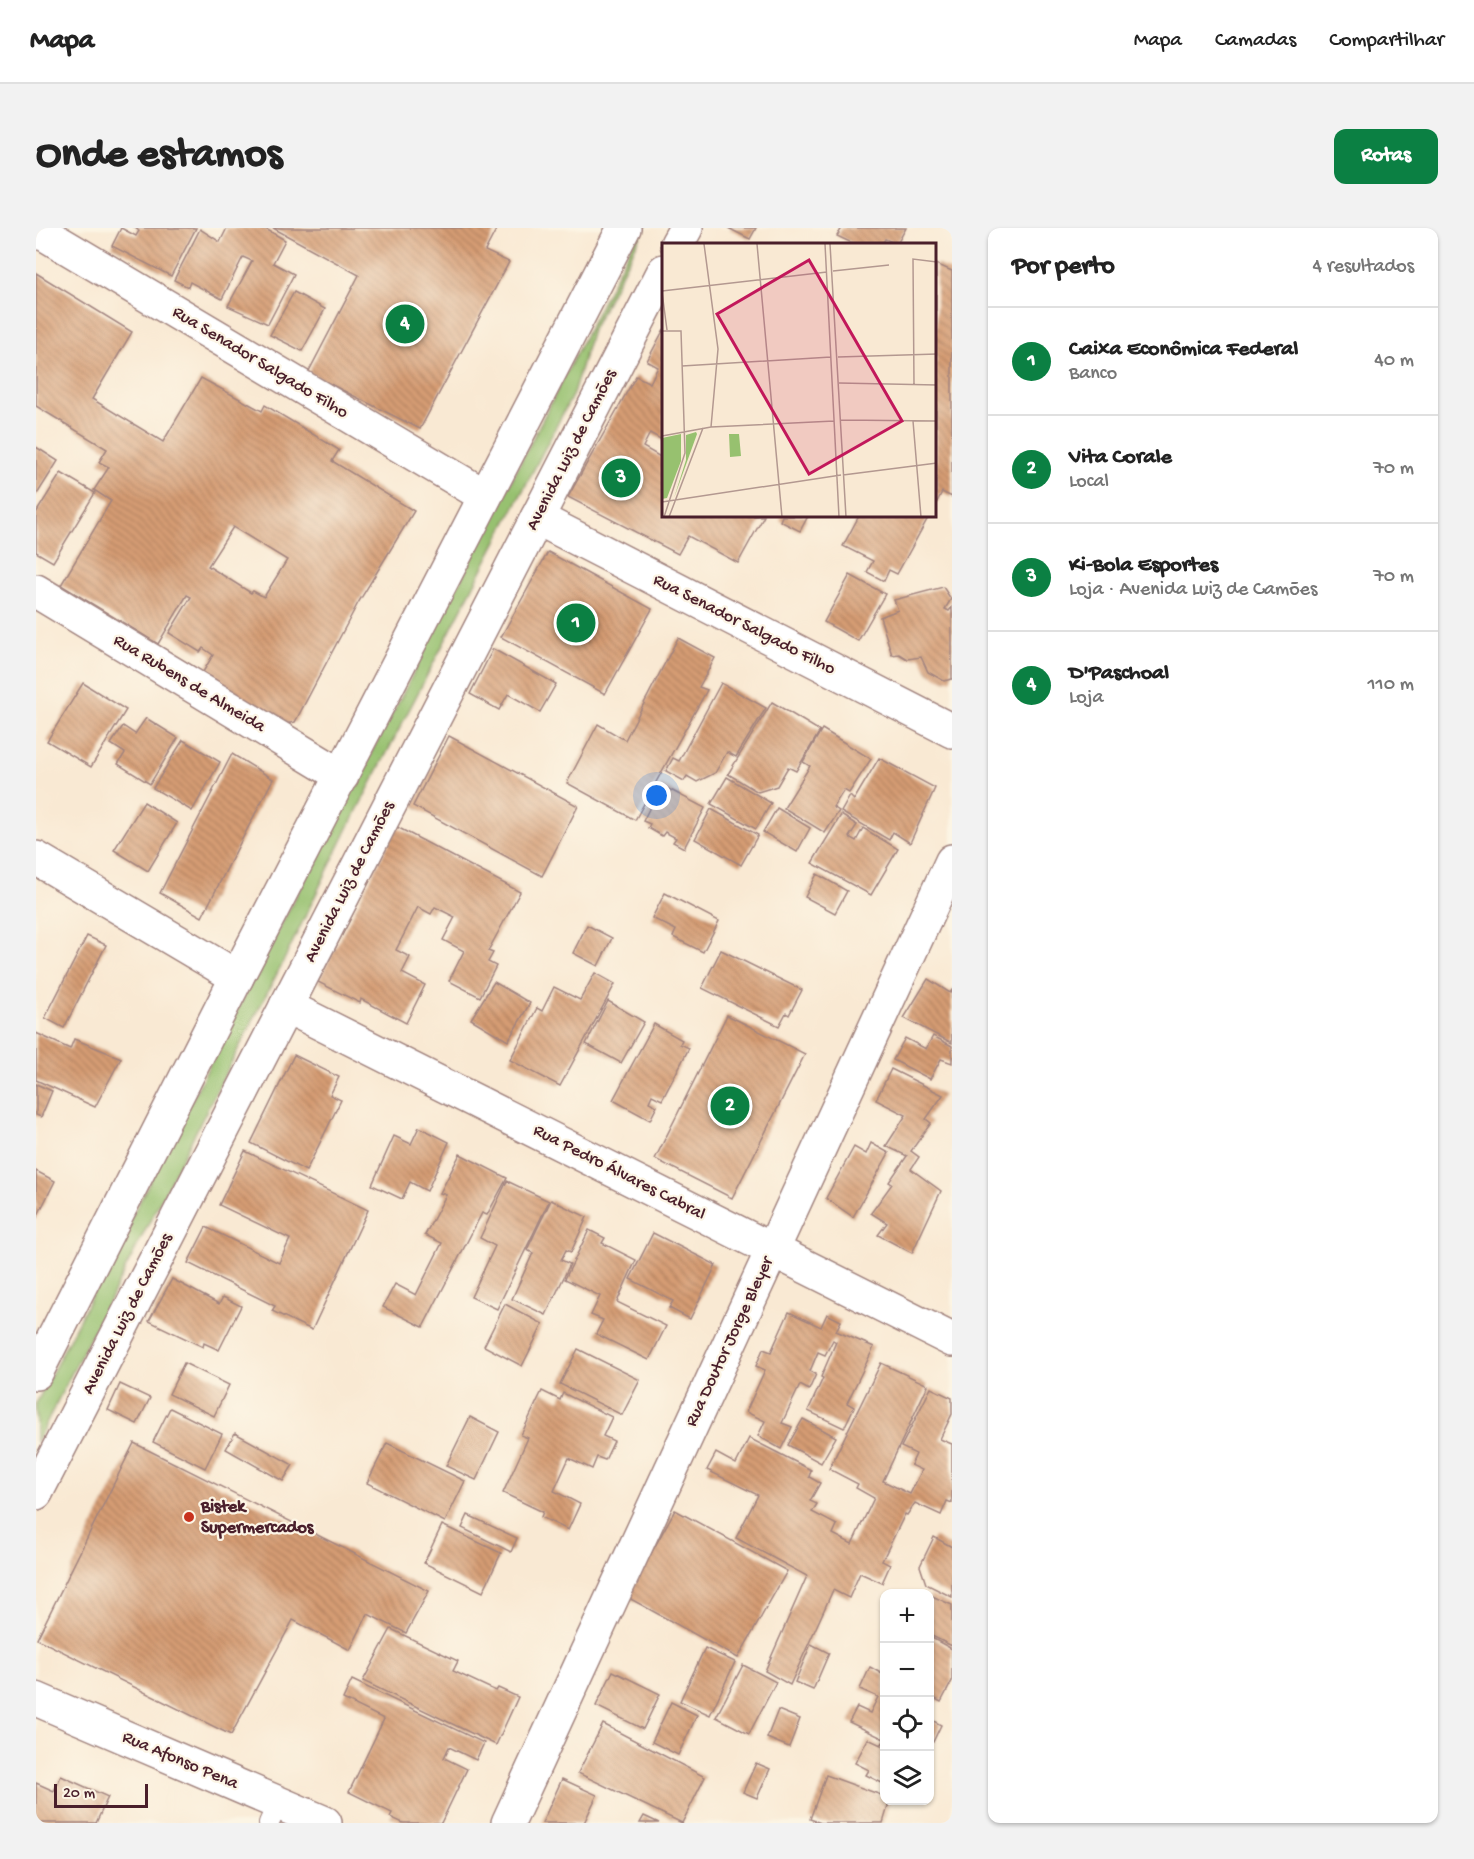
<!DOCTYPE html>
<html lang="pt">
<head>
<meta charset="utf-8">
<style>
  :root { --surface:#fff; --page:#f2f2f2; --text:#222; --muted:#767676; --line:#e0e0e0; --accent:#0b8043 }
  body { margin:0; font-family:"Gochi Hand",sans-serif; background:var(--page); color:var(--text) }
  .controls { position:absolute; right:18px; bottom:18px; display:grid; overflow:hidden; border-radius:12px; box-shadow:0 2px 4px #0004 }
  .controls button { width:54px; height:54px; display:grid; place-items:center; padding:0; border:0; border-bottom:2px solid var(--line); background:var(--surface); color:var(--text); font:30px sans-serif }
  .scale { position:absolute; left:18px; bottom:15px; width:94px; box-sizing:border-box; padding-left:6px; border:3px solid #4a1f2b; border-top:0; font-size:16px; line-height:21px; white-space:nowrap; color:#4a1f2b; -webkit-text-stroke:4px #fcf5e5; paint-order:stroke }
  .you { position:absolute; left:621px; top:568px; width:21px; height:21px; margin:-15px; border:4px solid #fff; border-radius:50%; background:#1a73e8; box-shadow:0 0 0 9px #1a73e833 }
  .badge { display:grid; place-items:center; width:39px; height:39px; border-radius:50%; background:var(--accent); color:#fff; font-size:20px; font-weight:700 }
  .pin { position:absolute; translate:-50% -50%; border:3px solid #fff; box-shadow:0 2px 6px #0006 }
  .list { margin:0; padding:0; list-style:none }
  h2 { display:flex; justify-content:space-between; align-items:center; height:78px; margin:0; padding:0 24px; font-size:26px }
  h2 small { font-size:20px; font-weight:400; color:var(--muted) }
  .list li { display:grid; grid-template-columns:39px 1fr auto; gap:18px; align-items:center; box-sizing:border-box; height:108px; padding:0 24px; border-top:2px solid var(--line) }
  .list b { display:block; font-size:22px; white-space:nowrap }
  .list p { margin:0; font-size:20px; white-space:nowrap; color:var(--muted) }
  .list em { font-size:20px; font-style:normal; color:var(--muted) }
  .icon { flex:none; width:33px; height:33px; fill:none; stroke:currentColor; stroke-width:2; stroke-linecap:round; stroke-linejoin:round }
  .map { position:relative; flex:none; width:916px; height:1595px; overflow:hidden; border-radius:12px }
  header { display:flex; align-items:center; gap:36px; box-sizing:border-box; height:84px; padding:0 30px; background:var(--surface); border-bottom:2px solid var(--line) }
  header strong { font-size:28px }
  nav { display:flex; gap:33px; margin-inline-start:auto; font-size:21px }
  .intro { display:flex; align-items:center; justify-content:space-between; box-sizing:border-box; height:144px; padding:0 36px }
  h1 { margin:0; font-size:42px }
  .button { padding:15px 27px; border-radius:12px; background:var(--accent); color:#fff; font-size:21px; font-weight:700 }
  main { display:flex; gap:36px; padding:0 36px }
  aside { flex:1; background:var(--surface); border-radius:12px; box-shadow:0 2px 4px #0004 }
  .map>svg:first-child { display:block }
</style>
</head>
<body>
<header>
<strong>Mapa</strong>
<nav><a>Mapa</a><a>Camadas</a><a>Compartilhar</a></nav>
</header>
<div class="intro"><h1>Onde estamos</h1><a class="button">Rotas</a></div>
<main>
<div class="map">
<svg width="916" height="1595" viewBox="0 0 916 1595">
  <defs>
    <pattern id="building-back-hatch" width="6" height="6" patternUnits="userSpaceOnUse" patternTransform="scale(1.5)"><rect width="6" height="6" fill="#d59c73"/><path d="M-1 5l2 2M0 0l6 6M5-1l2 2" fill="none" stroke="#af7f5f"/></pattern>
  </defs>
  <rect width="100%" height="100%" fill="#fcf5e5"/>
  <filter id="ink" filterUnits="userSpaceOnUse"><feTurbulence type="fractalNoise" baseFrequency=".0167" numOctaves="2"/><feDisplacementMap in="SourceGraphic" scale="12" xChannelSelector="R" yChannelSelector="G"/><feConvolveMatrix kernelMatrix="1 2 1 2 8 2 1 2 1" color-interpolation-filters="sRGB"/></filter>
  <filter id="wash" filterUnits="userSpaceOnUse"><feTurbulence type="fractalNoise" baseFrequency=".008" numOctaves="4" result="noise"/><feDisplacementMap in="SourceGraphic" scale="24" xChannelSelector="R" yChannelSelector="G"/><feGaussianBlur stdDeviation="1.35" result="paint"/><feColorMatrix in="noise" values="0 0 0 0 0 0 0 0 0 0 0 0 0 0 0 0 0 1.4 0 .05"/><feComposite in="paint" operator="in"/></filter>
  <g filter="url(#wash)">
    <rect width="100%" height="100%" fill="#f9e9d3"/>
    <path fill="#97c16f" stroke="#70704d" stroke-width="1.5" d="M604,0H609L556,102L537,166L314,596L249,730L0,1215V1176L304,582L360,479Z"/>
    <g id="blocks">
      <g fill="url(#building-back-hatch)" fill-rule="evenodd">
        <path d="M85,0L100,8L103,3L99,0H160L135,48L76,18Z"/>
        <path d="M191,0H228L249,12L237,35L258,46L232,96L192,78L216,33L207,29L186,71L154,54L152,59L138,52L164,1L184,14Z"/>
        <path d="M237,0H461L449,23L473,34L384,201L272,145L323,47Z"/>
        <path d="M692,0H720L714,11Z"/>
        <path d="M806,0H870L861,16L849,11L846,16H818L801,8Z"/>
        <path d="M900,36L916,43V269L906,264L900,276Z"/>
        <path d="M0,45L96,104L56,171L127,214L165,150L226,183L229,177L303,222L296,233L378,283L322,375L259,494L249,496L167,444L177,427L167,420L164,424L133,405L155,369L151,367L122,416L25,357L75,273L58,262L73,239L63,234L71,221L0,178ZM197,299L251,332L228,369L217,363L215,365L172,338Z"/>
        <path d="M258,64L289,81L266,123L234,107Z"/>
        <path d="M628,101V213L614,205L607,219L628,231V288H728L702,335L652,308L642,326L532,269L600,148L614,155L622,139L611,133Z"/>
        <path d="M0,219L22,233L0,268Z"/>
        <path d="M25,245L59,265L17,334L0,324V285Z"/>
        <path d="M746,288H772L764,303L744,293Z"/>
        <path d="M823,288H893L861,346L853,342L848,353L831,344L837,333L807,318Z"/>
        <path d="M512,324L616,381L569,466L465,409Z"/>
        <path d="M814,347L849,366L822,413L788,394Z"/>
        <path d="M907,359L915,371L909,381L913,383L916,379V451L908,453L892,444L885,429L871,431L863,426L856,427L844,389L862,382L858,372Z"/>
        <path d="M642,410L679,430L663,459L671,462L599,592L531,555L562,496L589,512Z"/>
        <path d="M457,421L520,456L504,484L472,466L463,482L434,466Z"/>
        <path d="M47,455L90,482L55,539L11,513Z"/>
        <path d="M685,455L730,480L700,529L691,524L679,545L661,554L651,548L648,553L630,543L637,530L643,533Z"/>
        <path d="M736,474L784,503L760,543L752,539L741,558L722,564L692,546Z"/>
        <path d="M110,490L142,510L114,556L82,536L89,525L75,516L87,498L99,506Z"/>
        <path d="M786,501L835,531L813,565L808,562L797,579L803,583L789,605L748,580L774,538L767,534Z"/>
        <path d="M413,508L542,578L506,648L377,578Z"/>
        <path d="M147,512L184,534L156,583L117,560Z"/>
        <path d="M196,526L237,551L166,689L124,665Z"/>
        <path d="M843,530L899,560L874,615L857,604L853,612L805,584L814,568L818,572Z"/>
        <path d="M691,549L735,575L720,601L675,576Z"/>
        <path d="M625,557L669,580L648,620L637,614L640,610L629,604L626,608L612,600L614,596L607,593Z"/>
        <path d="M108,574L141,595L112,643L78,622Z"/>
        <path d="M741,580L774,600L761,624L727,604Z"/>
        <path d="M675,581L722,607L705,637L659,611Z"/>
        <path d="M805,587L821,597L813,609L820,613L827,600L862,621L835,667L776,635Z"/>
        <path d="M361,599L484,664L452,723L457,725L452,734L460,738L444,769L413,753L428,723L407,712L419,689L399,679L395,686L382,679L360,722L374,729L366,745L389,757L370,795L325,771L324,775L282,754Z"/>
        <path d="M781,646L811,663L799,685L769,669Z"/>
        <path d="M629,665L683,693L667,724L637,709L640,702L616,690Z"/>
        <path d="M551,697L576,710L562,738L537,725Z"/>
        <path d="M51,708L70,717L28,800L9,790Z"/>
        <path d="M685,722L766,762L753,787L750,785L743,798L666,760Z"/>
        <path d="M559,745L579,756L524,858L474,832L501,780L506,783L518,759L544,772Z"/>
        <path d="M892,751L914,765L916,762V815L868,790Z"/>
        <path d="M458,754L494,775L472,813L435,791Z"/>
        <path d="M572,773L608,794L585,835L550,816Z"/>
        <path d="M691,787L769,826L696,970L619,931Z"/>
        <path d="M618,796L646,812L644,816L653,820L626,872L616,867L613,874L621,878L614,892L577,872Z"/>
        <path d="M0,805L34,821L38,811L85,830L59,879L0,852Z"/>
        <path d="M897,808L916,818V835L905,831L894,851L857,832L869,810L890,821Z"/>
        <path d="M258,827L303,849L294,867L305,872L270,943L215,915Z"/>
        <path d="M855,841L907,867L890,891L895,895L875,923L883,929L875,941L905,963L876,1025L842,1007L851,995L835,985L856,956L853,954L871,928L850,918L870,887L840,872Z"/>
        <path d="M0,856L16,863L5,889L0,887Z"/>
        <path d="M383,899L413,914L391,963L374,954L366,971L336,957L358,908L375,916Z"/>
        <path d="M835,915L853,925L817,989L790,970L818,919L830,926Z"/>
        <path d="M209,923L332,982L276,1102L236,1083L239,1078L152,1035L170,999L243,1035L254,1011L183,977Z"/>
        <path d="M424,926L471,950L451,987L446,985L387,1099L347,1079L359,1056L380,1067L406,1015L389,1007L410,967L404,965Z"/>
        <path d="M0,943L19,953L0,991Z"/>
        <path d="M471,953L513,973L461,1081L435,1069L459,1018L444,1010Z"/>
        <path d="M515,972L551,989L535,1024L530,1022L525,1032L534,1036L510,1087L476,1071L497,1025L491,1022Z"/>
        <path d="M553,1002L569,1010L566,1015L600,1032L581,1074L630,1098L613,1132L560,1106L567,1092L555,1087L564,1068L529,1051Z"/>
        <path d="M617,1005L680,1037L654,1091L633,1080L637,1073L594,1051Z"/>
        <path d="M136,1051L183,1076L187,1069L205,1078L183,1122L168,1115L167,1119L113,1093Z"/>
        <path d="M469,1076L507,1096L486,1138L448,1118Z"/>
        <path d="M753,1084L785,1099L791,1086L805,1093L800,1103L838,1119L811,1175L818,1179L808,1200L772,1183L787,1150L785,1149L800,1114L797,1112L789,1127L782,1124L774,1143L780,1146L773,1162L764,1157L746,1195L756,1199L745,1221L722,1208L729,1193L710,1184L729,1142L720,1138L727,1121L735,1124Z"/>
        <path d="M542,1121L604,1152L586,1187L524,1156Z"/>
        <path d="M148,1135L193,1157L178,1188L133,1166Z"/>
        <path d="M845,1135L892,1157L847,1253L874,1266L886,1242L875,1237L880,1226L865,1219L895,1160L916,1170V1186L904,1211L916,1216V1275L911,1273L905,1287L879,1275L871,1287L869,1286L846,1333L854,1337L846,1355L824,1345L813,1370L797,1362L754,1457L729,1443L771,1348L700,1310L722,1267L671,1242L680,1225L700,1236L713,1210L775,1242L773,1249L784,1255L774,1273L781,1276L776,1284L801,1297L797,1306L816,1316L838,1270L820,1260L822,1256L793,1241Z"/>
        <path d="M84,1156L114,1170L101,1196L72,1182Z"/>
        <path d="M506,1163L524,1172L527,1165L576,1189L567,1208L578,1213L569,1232L561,1229L556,1241L533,1230L518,1263L544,1276L532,1302L505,1289L507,1284L467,1265L492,1210L485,1207Z"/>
        <path d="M134,1180L186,1206L169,1240L117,1214Z"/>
        <path d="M434,1189L463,1204L440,1252L410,1238Z"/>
        <path d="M767,1191L800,1209L785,1235L752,1217Z"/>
        <path d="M199,1205L257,1237L247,1253L190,1221Z"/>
        <path d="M98,1215L393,1363L370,1405L332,1386L314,1422L257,1392L195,1507L1,1411Z"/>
        <path d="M351,1215L429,1253L409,1294L331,1255Z"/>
        <path d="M639,1282L751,1343L702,1430L591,1369Z"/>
        <path d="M432,1287L481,1310L475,1324L426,1300Z"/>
        <path d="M406,1297L465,1325L447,1364L388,1335Z"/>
        <path d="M898,1309L916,1319V1369L890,1356L884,1338Z"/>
        <path d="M894,1367L916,1377V1418L894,1407Z"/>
        <path d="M355,1401L422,1433L417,1443L460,1463L462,1460L482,1469L460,1517L327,1453Z"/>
        <path d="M894,1409L916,1421V1453L905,1474L894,1468Z"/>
        <path d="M775,1416L793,1425L777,1462L759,1454Z"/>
        <path d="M669,1420L699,1434L674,1487L644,1473Z"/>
        <path d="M707,1437L740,1454L713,1506L680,1489Z"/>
        <path d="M834,1439L848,1447V1511L813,1494L821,1479L834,1485L842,1469L824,1461Z"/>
        <path d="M577,1443L624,1466L607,1501L560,1478Z"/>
        <path d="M316,1452L448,1515L440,1532L413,1519L408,1530L431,1541L405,1595H367L354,1589L356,1585L313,1564L348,1491L307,1471Z"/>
        <path d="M635,1474L661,1487L642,1527L616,1514Z"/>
        <path d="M742,1482L764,1491L753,1519L731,1510Z"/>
        <path d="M894,1491L905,1497L897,1514L894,1512Z"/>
        <path d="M567,1496L669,1549L646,1595L542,1545Z"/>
        <path d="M832,1511L845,1517L848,1513V1556L830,1547L833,1542L819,1535Z"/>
        <path d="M720,1535L734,1541L721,1570L707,1564Z"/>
        <path d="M790,1547L848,1568V1572H854L847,1595H785L774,1591Z"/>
        <path d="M25,1548L72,1569L60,1595H0V1555L18,1563Z"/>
        <path d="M526,1551L561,1567L548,1595H506Z"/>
        <path d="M608,1588L623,1595H604Z"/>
      </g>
    </g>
  </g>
  <g filter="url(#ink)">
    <use href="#blocks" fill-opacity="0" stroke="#a2847f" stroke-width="1.5"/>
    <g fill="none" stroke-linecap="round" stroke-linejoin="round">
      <g stroke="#a2847f" stroke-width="22">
        <path id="lane" d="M233,1595L242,1575"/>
      </g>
      <g stroke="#a2847f" stroke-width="36">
        <g id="street">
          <path d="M0,1L449,268"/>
          <path d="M0,363L306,548"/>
          <path d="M0,630L201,749"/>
          <path d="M250,778L916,1112"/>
          <path d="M0,1471L289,1595"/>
          <path d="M472,1595L916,633"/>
        </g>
      </g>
      <g stroke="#a2847f" stroke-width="36">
        <path id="secondary" d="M501,290L916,503"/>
      </g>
      <g stroke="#a2847f" stroke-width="36">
        <g id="primary">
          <path d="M641,16L650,0"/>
          <path d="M0,1145L201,749L588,0"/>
          <path d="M0,1265L628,43"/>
        </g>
      </g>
      <use href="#lane" stroke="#fff" stroke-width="20"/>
      <use href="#street" stroke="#fff" stroke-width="33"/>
      <use href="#secondary" stroke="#fff" stroke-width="33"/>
      <use href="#primary" stroke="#fff" stroke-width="33"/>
    </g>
  </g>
  <circle fill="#c8321e" stroke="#fcf5e5" stroke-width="2" cx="153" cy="1289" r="6"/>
  <g text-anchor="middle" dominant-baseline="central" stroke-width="4.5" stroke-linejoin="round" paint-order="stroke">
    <g font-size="18" fill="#4a1f2b" stroke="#fcf5e5">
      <text transform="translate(224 135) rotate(31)">Rua Senador Salgado Filho</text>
      <text transform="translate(536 222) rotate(-63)">Avenida Luiz de Camões</text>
      <text transform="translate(708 397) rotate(27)">Rua Senador Salgado Filho</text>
      <text transform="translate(153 456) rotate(31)">Rua Rubens de Almeida</text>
      <text transform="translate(314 654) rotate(-63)">Avenida Luiz de Camões</text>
      <text transform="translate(583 945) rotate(27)">Rua Pedro Álvares Cabral</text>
      <text transform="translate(92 1086) rotate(-63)">Avenida Luiz de Camões</text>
      <text transform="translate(694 1114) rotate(-65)">Rua Doutor Jorge Bleyer</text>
      <text transform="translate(144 1533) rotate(23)">Rua Afonso Pena</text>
    </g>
    <g font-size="18" font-weight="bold" fill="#4a1f2b" stroke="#fcf5e5" text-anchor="start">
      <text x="165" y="1279">Bistek<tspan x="165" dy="21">Supermercados</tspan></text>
    </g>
  </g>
  <g transform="translate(626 15)">
    <rect width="274" height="274" fill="#f9e9d3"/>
    <path d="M34,189L35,191L12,255L24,217V192ZM67,191H77L79,213L68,214Z" fill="#97c16f"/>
    <path d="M19,191V218L5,255L0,256V195Z" fill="#97c16f"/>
    <path fill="none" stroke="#b39890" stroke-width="1.5" d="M42,1L56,106L49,184M95,1L120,274M163,1L177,274M168,1L184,274M171,28L227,22M0,48L165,29M0,49L5,87M0,88H19L23,210L2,274M176,114L275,111M20,123L169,114M177,140L275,142M252,142L251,16L275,19M179,177L275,178M251,178L259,274M0,193L49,184L172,178M181,232L275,220M0,259L179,232M7,274L41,185"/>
    <path fill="#c2185b" fill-opacity="0.15" stroke="#c2185b" stroke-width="3" d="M147,17L240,178L147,231L55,71Z"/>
    <rect width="274" height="274" fill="none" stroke="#4a1f2b" stroke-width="3"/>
  </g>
</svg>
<div class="controls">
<button>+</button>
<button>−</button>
<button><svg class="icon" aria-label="locate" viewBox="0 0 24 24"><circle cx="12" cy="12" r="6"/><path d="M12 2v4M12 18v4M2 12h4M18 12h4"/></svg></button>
<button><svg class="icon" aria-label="layers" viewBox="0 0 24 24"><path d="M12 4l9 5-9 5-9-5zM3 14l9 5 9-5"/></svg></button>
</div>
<div class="scale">20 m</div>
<div class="you"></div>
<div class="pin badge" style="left:540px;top:395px">1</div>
<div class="pin badge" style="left:694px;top:878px">2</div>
<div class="pin badge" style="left:585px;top:250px">3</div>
<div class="pin badge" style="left:369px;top:96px">4</div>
</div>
<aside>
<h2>Por perto<small>4 resultados</small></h2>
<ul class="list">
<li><span class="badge">1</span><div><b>Caixa Econômica Federal</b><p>Banco</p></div><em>40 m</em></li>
<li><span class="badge">2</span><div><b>Vita Corale</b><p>Local</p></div><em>70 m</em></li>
<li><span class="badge">3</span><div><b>Ki-Bola Esportes</b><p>Loja · Avenida Luiz de Camões</p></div><em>70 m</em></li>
<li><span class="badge">4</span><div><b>D'Paschoal</b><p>Loja</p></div><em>110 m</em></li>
</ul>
</aside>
</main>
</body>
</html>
